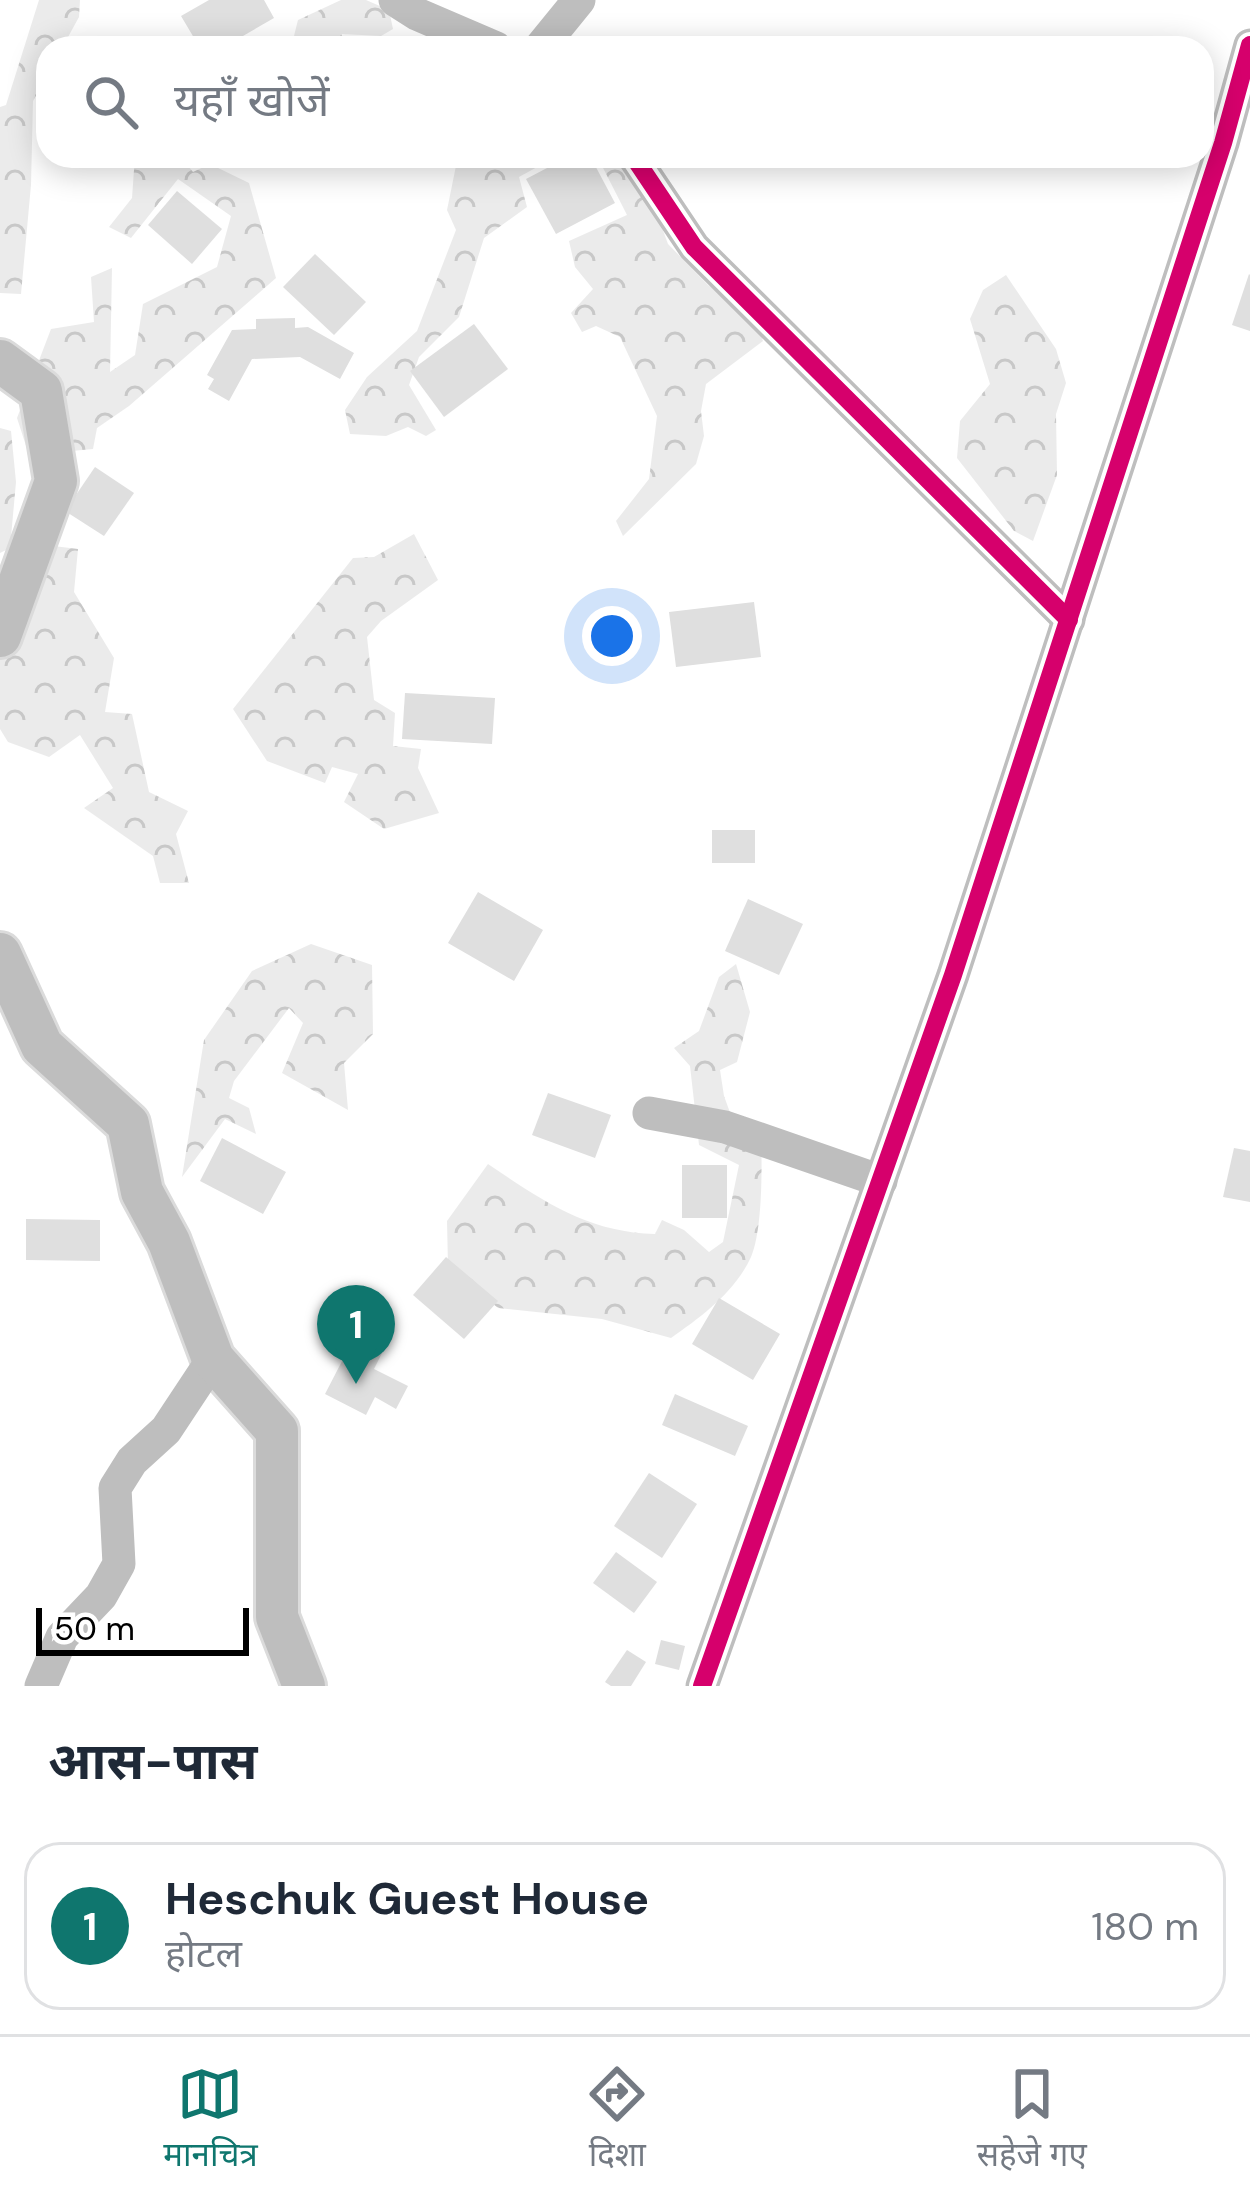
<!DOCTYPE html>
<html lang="hi">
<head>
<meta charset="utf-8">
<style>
  :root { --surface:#fff; --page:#f6f6f7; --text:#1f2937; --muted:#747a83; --line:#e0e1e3; --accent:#0f766e }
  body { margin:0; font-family:"DM Sans","Noto Sans Devanagari",sans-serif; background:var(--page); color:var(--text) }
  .scale { position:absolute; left:36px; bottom:30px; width:213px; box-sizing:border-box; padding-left:12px; border:6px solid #000; border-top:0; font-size:33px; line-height:42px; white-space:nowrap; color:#000; -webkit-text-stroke:9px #fff; paint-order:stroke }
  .you { position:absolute; left:612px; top:636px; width:42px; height:42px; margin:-30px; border:9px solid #fff; border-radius:50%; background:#1a73e8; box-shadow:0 0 0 18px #1a73e833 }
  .badge { display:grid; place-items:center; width:78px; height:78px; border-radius:50%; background:var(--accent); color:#fff; font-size:39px; font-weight:700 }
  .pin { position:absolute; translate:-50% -99px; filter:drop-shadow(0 3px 6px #0008) }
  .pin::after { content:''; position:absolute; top:63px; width:42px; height:36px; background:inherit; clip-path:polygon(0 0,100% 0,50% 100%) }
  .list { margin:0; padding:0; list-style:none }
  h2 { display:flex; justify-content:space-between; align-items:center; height:156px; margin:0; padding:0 48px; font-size:51px }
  h2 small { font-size:39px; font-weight:400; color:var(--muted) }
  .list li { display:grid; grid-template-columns:78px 1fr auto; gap:36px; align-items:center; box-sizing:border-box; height:168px; margin:0 24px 24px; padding:0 24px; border:3px solid var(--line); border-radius:36px }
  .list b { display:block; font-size:45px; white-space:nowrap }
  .list p { margin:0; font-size:39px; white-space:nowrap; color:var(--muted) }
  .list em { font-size:39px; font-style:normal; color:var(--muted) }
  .icon { flex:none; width:66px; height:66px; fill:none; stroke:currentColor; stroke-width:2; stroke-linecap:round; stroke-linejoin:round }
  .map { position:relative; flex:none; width:1250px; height:1686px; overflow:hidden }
  .search { position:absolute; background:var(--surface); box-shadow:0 6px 30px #0003; left:36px; right:36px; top:36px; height:132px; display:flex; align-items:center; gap:30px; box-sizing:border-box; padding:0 42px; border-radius:36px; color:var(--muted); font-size:45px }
  .sheet { height:348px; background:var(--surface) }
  nav { display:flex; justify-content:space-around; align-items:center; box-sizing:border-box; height:168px; border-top:3px solid var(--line); background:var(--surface); font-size:33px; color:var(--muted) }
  nav a { display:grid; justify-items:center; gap:6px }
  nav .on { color:var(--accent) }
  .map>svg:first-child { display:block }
</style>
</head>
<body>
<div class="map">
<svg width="1250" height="1686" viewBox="0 0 1250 1686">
  <defs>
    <pattern id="forest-crowns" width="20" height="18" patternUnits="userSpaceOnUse" patternTransform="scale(3)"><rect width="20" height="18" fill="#ebebeb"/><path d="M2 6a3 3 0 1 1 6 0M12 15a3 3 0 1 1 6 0" fill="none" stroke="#c8c8c8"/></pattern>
  </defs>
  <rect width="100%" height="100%" fill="#fff"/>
  <g fill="url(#forest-crowns)">
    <path d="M39,0H80L79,17L62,48H48V74L33,101L31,185L21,294L0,293V107L6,105Z"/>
    <path d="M341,0H366L389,10L393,29L381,36L342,34L340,48H291L298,20Z"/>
    <path d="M135,156H180L193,172L210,164L249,183L276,278L129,406L97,428L93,449L29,455L17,418L51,329L94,322L91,277L112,268L110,372L135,355L143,304L217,267L231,216L178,179L131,238L109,227L132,198Z"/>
    <path d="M458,156H557L519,177L527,207L484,238L459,317L419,357L409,385L436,430L426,436L408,427L386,436L350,434L345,410L367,377L417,331L456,230L447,210Z"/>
    <path d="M597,156H621L654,206L668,244L708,285L756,322L763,341L706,384L701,411L704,436L696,464L623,536L616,521L649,479L657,416L620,337L596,326L582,332L571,313L593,289L575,267L569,241L627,215Z"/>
    <path d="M1006,275L1056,349L1066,383L1056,414L1057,475L1033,541L1014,531L957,458L960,421L990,384L970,319L983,290Z"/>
    <path d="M0,428L11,431L16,482L10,548L0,553Z"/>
    <path d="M414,534L438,580L381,621L367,637L374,700L395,713L393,746L421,749L418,768L439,813L384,829L344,802L358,774L332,767L325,783L267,761L233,709L353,558L374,557Z"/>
    <path d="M21,542L78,549L74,592L114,658L105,712L132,714L149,792L188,811L176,834L189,883H160L153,856L84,808L113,788L80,735L49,757L8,742L0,729V587Z"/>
    <path d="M311,944L372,965L373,1034L344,1063L348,1110L282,1073L303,1023L289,1008L234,1081L229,1098L249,1108L256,1134L225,1119L182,1177L204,1040L252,971Z"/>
    <path d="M736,964L750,1012L737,1062L720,1070L724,1096L736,1129L761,1133C762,1163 763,1230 751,1257C735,1292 701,1317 671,1338L602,1319L498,1308L448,1266L447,1221L488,1164C543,1201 587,1232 655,1234L662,1220L684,1230L709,1252L723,1242L739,1165L699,1145L690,1066L674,1048L699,1031L719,977Z"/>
  </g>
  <g fill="#dfdfdf">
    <path d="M209,0H264L274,18L222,48H200L181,16Z"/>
    <path d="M570,156H590L615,203L556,234L526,179Z"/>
    <path d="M177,191L222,229L192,264L148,225Z"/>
    <path d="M315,254L366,302L334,335L283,287Z"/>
    <path d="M1249,274L1250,275V331L1232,325Z"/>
    <path d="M295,318V328L308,327L354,353L340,379L300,357L252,359L229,401L208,389L214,379L207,375L232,330L256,329V319Z"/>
    <path d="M474,324L508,369L444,417L410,371Z"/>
    <path d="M95,467L134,493L104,536L65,511Z"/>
    <path d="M754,602L761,657L676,667L669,612Z"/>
    <path d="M405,693L495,698L492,744L402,739Z"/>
    <rect x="712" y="830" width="43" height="33"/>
    <path d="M478,892L543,930L514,981L448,943Z"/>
    <path d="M748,899L803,924L779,975L725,951Z"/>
    <path d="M548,1093L611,1115L595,1158L532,1135Z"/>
    <path d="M222,1138L286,1172L263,1214L200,1181Z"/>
    <path d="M1234,1148L1250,1151V1202L1223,1197Z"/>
    <rect x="682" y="1165" width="45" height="53"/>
    <path d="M26,1219L100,1220V1261L26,1260Z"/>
    <path d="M446,1257L498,1301L464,1339L413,1295Z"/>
    <path d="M719,1298L780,1334L753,1380L692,1344Z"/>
    <path d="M354,1338L382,1353L374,1369L408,1386L396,1409L375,1397L366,1415L325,1394Z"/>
    <path d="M675,1394L748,1426L735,1456L662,1425Z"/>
    <path d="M649,1473L697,1504L662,1558L614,1526Z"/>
    <path d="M616,1552L657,1582L634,1613L593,1583Z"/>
    <path d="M661,1640L685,1646L679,1670L655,1664Z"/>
    <path d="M627,1650L646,1662L631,1686H611L605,1682Z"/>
  </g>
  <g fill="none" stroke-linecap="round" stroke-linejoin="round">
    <g stroke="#dbdbdb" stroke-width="48">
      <g id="major">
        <path d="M0,361L41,391L56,481L0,636"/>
        <path d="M0,954L42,1046L128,1124L142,1192L169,1242L213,1359L277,1431V1617L304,1686"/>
      </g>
    </g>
    <g stroke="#bebebe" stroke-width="33">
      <path d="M395,0L417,14L496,48"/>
      <path d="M540,48L579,0"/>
      <path d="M633,156L694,247L1069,620"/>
      <path d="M649,1113L725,1127L881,1181"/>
      <path d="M41,1686L62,1637L101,1596L119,1564L115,1488L132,1461L166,1430L213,1359"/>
      <path d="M702,1686L953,975L1223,143L1250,45"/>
    </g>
    <use href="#major" stroke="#bebebe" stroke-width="42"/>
    <g stroke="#fff" stroke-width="26">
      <g id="cycleway">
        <path d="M633,156L694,247L1069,620"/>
        <path d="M702,1686L953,975L1223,143L1250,45"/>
      </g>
    </g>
    <use href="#cycleway" stroke="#d6006c" stroke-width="18"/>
  </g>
</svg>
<div class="scale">50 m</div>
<div class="you"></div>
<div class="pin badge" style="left:356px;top:1384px">1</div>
<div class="search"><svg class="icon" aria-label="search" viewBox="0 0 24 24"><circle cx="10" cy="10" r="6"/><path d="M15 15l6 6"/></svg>यहाँ खोजें</div>
</div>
<section class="sheet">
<h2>आस-पास<small></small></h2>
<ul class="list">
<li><span class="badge">1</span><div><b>Heschuk Guest House</b><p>होटल</p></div><em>180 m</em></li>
</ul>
</section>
<nav>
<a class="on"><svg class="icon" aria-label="map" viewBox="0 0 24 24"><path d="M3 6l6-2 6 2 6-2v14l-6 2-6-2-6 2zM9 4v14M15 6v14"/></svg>मानचित्र</a>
<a><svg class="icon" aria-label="directions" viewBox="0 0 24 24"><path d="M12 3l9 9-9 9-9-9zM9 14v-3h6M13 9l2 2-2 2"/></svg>दिशा</a>
<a><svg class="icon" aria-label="saved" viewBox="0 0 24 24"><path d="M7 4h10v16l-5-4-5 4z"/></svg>सहेजे गए</a>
</nav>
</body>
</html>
